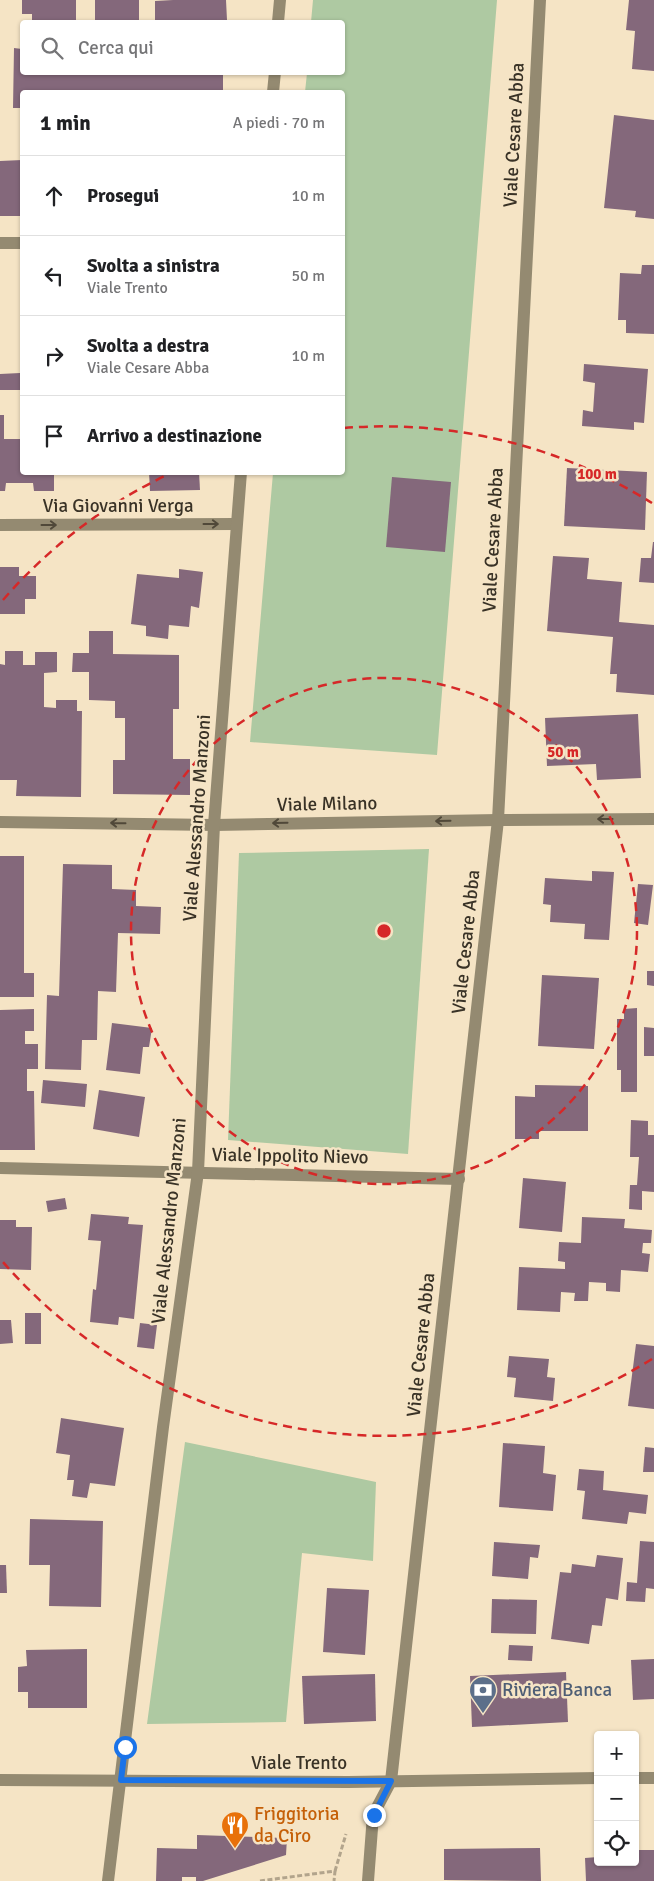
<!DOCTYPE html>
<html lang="it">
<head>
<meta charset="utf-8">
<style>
  :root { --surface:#fff; --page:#f6f6f6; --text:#202124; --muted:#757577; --line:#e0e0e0 }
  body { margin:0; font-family:Signika,sans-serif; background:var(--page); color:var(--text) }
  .controls { position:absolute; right:15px; bottom:15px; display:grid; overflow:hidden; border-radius:5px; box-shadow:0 1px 4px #0004 }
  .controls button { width:45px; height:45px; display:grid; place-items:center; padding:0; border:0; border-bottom:1px solid var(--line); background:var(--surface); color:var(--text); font:25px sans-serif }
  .stop { position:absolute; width:15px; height:15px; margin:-11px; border:4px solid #1a73e8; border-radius:50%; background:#fff }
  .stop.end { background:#1a73e8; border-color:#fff; box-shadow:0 1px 5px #0008 }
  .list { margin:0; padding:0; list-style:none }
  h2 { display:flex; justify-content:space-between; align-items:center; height:65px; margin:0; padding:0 20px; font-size:21px }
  h2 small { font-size:16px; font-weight:400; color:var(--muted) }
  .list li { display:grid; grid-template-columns:32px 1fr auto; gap:15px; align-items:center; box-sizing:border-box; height:80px; padding:0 20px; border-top:1px solid var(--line) }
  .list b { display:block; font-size:19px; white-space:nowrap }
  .list p { margin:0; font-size:16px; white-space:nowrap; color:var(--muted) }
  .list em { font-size:16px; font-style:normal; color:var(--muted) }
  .icon { flex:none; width:28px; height:28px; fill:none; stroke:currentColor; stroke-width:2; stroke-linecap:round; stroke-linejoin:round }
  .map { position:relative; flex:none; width:654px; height:1881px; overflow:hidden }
  .search { position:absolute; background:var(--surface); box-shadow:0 1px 4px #0004; left:20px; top:20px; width:325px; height:55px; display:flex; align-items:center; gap:12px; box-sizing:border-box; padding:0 18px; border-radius:5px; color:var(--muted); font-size:19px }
  .panel { position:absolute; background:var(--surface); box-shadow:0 1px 4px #0004; left:20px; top:90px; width:325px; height:385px; border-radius:5px }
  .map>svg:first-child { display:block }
</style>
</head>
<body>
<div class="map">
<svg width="654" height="1881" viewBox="0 0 654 1881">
  <rect width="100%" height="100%" fill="#f5e4c5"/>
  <g fill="#aec9a2">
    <path d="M313,0H497L437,755L250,742L273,473L342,472V92H305L307,73L342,72V22H311Z"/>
    <path d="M429,849L408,1154L228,1140L239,853Z"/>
    <path d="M185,1442L376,1482L373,1561L302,1553L286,1722L147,1724Z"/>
  </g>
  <g fill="#84687b">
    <path d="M22,0H76V22H32V14H22Z"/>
    <rect x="95" y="0" width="44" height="22"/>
    <path d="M173,0H226L227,20H234V22L155,21V1Z"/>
    <path d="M629,0H654V71L632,69L635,31L626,30Z"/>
    <path d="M14,48L22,49V72H223V92H22V108H13Z"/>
    <path d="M614,115L654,120V219L635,217L636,211L604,208Z"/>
    <path d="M22,160V216H0V161Z"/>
    <path d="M642,265H654V334L626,333V320H618L620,273L641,274Z"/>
    <path d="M584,364L648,369L644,423L634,422V430L582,426L583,410L593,412L595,383L583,381Z"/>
    <path d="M20,370H22V390H0V374L20,373Z"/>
    <path d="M0,415H4V439H22V472H54V491H34L33,483H6L5,491H0Z"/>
    <path d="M567,468L647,472L645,530L564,526Z"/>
    <path d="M149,472H199L200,490L150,491Z"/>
    <path d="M392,477L451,482L445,552L386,547Z"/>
    <path d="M653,542H654V583L639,582L641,558H651Z"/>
    <path d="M553,556L589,558L587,579L622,582L619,622L654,625V695L616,692L617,674H610L613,637L547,631Z"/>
    <path d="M0,567H19V576H36V599H25V614H0Z"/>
    <path d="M179,569L203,572L199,608L191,606L189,627L169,625L168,639L146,636V626L131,624L137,574L179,578Z"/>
    <path d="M89,631H113V654L179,655V709H173V759H190V795L113,794V760H125V718H115V701L89,700V672H72L73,653H89Z"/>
    <path d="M5,651H23V665H35V652H57V672L44,673V707L56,708V700H77V711H82L81,797L16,796L17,780H0V664L5,665Z"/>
    <path d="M638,714L641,778L597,780L596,764L547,766L545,718Z"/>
    <path d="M0,856H24V973H34V997H0Z"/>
    <path d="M63,864L112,865V889L136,890V906L161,907L160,934L118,933L116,992L98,991L97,1040H82L81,1070L45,1069L47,995L59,996Z"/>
    <path d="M592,871L614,872L609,940L584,939L585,924L550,922L551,905L543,904L545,878L592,881Z"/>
    <path d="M638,884L653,885L648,925L634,923Z"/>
    <path d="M647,971H654V986L647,985Z"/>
    <path d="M542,975L599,978L594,1049L538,1046Z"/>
    <path d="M637,1008V1092H621V1070H617V1019H624V1009Z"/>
    <path d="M34,1009V1031H25V1044H38V1069H27V1091H34L35,1150H0V1010Z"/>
    <path d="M112,1023L152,1028L149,1047H143L140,1074L106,1070Z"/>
    <path d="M644,1027L654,1028V1056H644Z"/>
    <path d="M43,1080L87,1084L85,1107L41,1103Z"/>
    <path d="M535,1085L588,1086V1131H539V1139H515V1096L535,1097Z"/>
    <path d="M99,1090L145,1097L139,1137L93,1129Z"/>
    <path d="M631,1120L648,1121V1135H654V1192L642,1191V1210L629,1209L630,1185H637L639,1157H630Z"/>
    <path d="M523,1178L566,1182L562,1232L519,1228Z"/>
    <path d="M65,1198L67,1209L48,1212L46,1201Z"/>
    <path d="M91,1214L129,1217L128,1224L143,1225L134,1319L119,1317L118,1325L90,1322L93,1289L96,1290L101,1241L88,1240Z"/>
    <path d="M582,1217L625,1219L624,1228L652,1230L651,1243H643L642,1253L650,1254L648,1272L621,1270L620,1292L606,1291V1283L589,1282L588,1301H574L575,1293L561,1292L560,1312L517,1310L519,1267L565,1269V1262L558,1261L559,1242L581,1243Z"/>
    <path d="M0,1220H16V1227H32L31,1270L0,1269Z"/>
    <rect x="25" y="1313" width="16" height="31"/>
    <path d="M0,1320H11L13,1343L0,1344Z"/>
    <path d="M140,1323L157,1325L154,1349L137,1347Z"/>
    <path d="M636,1344L654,1346V1409L628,1406Z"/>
    <path d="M509,1356L549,1359L547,1377L555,1378L553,1401L514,1397L516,1378L507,1377Z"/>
    <path d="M61,1418L124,1428L115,1486L90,1483L87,1498L72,1496L74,1480H67L70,1455L56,1453Z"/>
    <path d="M503,1443L545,1446L543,1473L556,1475L553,1511L499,1507Z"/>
    <path d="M645,1447L654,1448V1472H643Z"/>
    <path d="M579,1469L604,1471L603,1490L648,1495L646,1514L629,1512L627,1524L582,1519L585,1491L577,1490Z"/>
    <path d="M30,1519L103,1521L101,1607L49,1606L50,1565H29Z"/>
    <path d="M640,1541L654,1542V1589L646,1588L645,1602L626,1601L627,1582L637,1583Z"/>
    <path d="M494,1542L540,1545L538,1558L530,1557L528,1579L492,1576Z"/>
    <path d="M597,1555L623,1558L618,1600L606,1598L602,1626L592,1625L589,1644L551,1639L560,1572L571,1573L572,1564L595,1567Z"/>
    <path d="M0,1565H6L7,1593H0Z"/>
    <path d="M327,1588L369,1590L365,1655L323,1652Z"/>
    <path d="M492,1599L537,1600L536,1634L491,1633Z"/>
    <path d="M509,1645L533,1646L532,1661L508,1660Z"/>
    <path d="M87,1649V1708H28V1692H18V1667L27,1666L26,1650Z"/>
    <path d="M654,1659V1699L633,1700L631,1660Z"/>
    <path d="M566,1672L568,1722L472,1727L470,1676Z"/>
    <path d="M375,1674L376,1721L304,1724L302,1676Z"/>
    <path d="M197,1835L287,1838L286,1855L203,1881H196V1877H182V1881H156L157,1848L197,1849Z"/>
    <path d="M540,1848L541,1881L444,1880V1849Z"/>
    <path d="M635,1850H654V1881H586L585,1858L598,1857V1862H635Z"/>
  </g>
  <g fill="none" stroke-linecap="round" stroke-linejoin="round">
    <g stroke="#b2a48c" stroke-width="3" stroke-dasharray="5 2.5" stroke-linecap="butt">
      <path d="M335,1871L346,1834"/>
      <path d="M260,1881L335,1871L334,1881"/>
    </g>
    <g stroke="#948a71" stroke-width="12">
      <path d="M278,22L280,0"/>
      <path d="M273,92L275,72"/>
      <path d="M0,243H22"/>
      <path d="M0,525L236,524"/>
      <path d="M0,822L214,825L498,820L654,819"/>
      <path d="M0,1168L459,1179"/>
      <path d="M635,1778H654"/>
      <path d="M0,1780L348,1782L598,1778"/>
      <path d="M108,1881L163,1427L198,1172L214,825L241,472"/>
      <path d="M368,1881L373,1815L391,1781L498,820L540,0"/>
    </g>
  </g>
  <defs><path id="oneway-shaft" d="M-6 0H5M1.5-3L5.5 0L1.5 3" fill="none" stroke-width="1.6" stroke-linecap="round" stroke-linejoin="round" transform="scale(1.25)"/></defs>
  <g stroke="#504839">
    <use href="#oneway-shaft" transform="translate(211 524)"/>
    <use href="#oneway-shaft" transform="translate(49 525)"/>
    <use href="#oneway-shaft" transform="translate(605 819) rotate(180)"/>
    <use href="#oneway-shaft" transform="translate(443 821) rotate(179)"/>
    <use href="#oneway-shaft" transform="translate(118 823) rotate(-179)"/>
    <use href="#oneway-shaft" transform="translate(280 823) rotate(179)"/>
  </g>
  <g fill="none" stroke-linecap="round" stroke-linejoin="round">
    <path stroke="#1a73e8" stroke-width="6" d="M125,1747L121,1780L391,1781L374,1815"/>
  </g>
  <g fill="none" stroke="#d62828" stroke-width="2.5" stroke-dasharray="9 6">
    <circle cx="384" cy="931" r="253"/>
    <path d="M652 1359A505 505 0 0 1 3 1262M3 600A505 505 0 0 1 171 473M344 428A505 505 0 0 1 652 503"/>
  </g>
  <defs>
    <g id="bank-pin" transform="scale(1.4375)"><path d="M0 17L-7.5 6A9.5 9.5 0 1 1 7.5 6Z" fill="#5c6f8a" stroke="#f5e4c5"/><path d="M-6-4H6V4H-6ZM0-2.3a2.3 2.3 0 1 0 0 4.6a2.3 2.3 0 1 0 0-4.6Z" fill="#fff"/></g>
    <g id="restaurant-pin" transform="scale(1.4375)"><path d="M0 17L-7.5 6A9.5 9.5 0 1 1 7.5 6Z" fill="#e8710a" stroke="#f5e4c5"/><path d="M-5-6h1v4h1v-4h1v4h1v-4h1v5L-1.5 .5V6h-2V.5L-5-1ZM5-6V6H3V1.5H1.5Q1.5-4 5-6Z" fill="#fff"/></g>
  </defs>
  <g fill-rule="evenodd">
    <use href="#bank-pin" x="483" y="1690"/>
    <use href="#restaurant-pin" x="235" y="1825"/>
  </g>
  <g text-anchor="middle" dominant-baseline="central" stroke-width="5" stroke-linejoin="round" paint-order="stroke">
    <g font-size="19" fill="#393226" stroke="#f5e4c5">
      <text transform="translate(514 135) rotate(-87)">Viale Cesare Abba</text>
      <text x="118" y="506">Via Giovanni Verga</text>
      <text transform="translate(493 540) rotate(-87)">Viale Cesare Abba</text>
      <text transform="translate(327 804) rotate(-1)">Viale Milano</text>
      <text transform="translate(197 818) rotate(-86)">Viale Alessandro Manzoni</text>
      <text transform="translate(466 942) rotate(-84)">Viale Cesare Abba</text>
      <text transform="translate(290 1156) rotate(1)">Viale Ippolito Nievo</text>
      <text transform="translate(169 1221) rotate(-84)">Viale Alessandro Manzoni</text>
      <text transform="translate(421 1345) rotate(-84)">Viale Cesare Abba</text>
      <text x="299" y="1763">Viale Trento</text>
    </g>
    <g font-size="19" fill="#4e5e75" stroke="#f5e4c5" text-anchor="start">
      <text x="502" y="1690">Riviera Banca</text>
    </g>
    <g font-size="19" fill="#c56008" stroke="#f5e4c5" text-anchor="start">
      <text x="254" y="1814">Friggitoria<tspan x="254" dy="22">da Ciro</tspan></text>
    </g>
  </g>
  <circle cx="384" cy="931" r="8" fill="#d62828" stroke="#f5e4c5" stroke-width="2.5"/>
  <g font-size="15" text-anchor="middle" font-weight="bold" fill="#d62828" stroke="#f5e4c5" stroke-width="5" stroke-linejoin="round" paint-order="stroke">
    <text x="597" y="479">100 m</text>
    <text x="563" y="757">50 m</text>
  </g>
</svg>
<div class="controls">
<button>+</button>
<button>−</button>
<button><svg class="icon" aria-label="locate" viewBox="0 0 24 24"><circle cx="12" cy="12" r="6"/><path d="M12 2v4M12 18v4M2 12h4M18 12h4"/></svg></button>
</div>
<div class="stop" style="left:125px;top:1747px"></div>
<div class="stop end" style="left:374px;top:1815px"></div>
<div class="search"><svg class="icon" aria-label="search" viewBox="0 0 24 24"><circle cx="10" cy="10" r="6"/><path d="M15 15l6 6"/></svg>Cerca qui</div>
<section class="panel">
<h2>1 min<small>A piedi · 70 m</small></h2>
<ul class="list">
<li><svg class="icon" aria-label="ahead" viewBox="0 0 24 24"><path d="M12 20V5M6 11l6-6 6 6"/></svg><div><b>Prosegui</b></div><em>10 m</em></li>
<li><svg class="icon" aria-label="left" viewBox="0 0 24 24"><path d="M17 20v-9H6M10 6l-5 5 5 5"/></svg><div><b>Svolta a sinistra</b><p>Viale Trento</p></div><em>50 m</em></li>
<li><svg class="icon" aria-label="right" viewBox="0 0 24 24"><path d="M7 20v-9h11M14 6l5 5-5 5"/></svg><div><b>Svolta a destra</b><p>Viale Cesare Abba</p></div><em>10 m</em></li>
<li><svg class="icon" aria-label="arrive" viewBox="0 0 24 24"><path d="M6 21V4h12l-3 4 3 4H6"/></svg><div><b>Arrivo a destinazione</b></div></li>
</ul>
</section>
</div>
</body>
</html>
